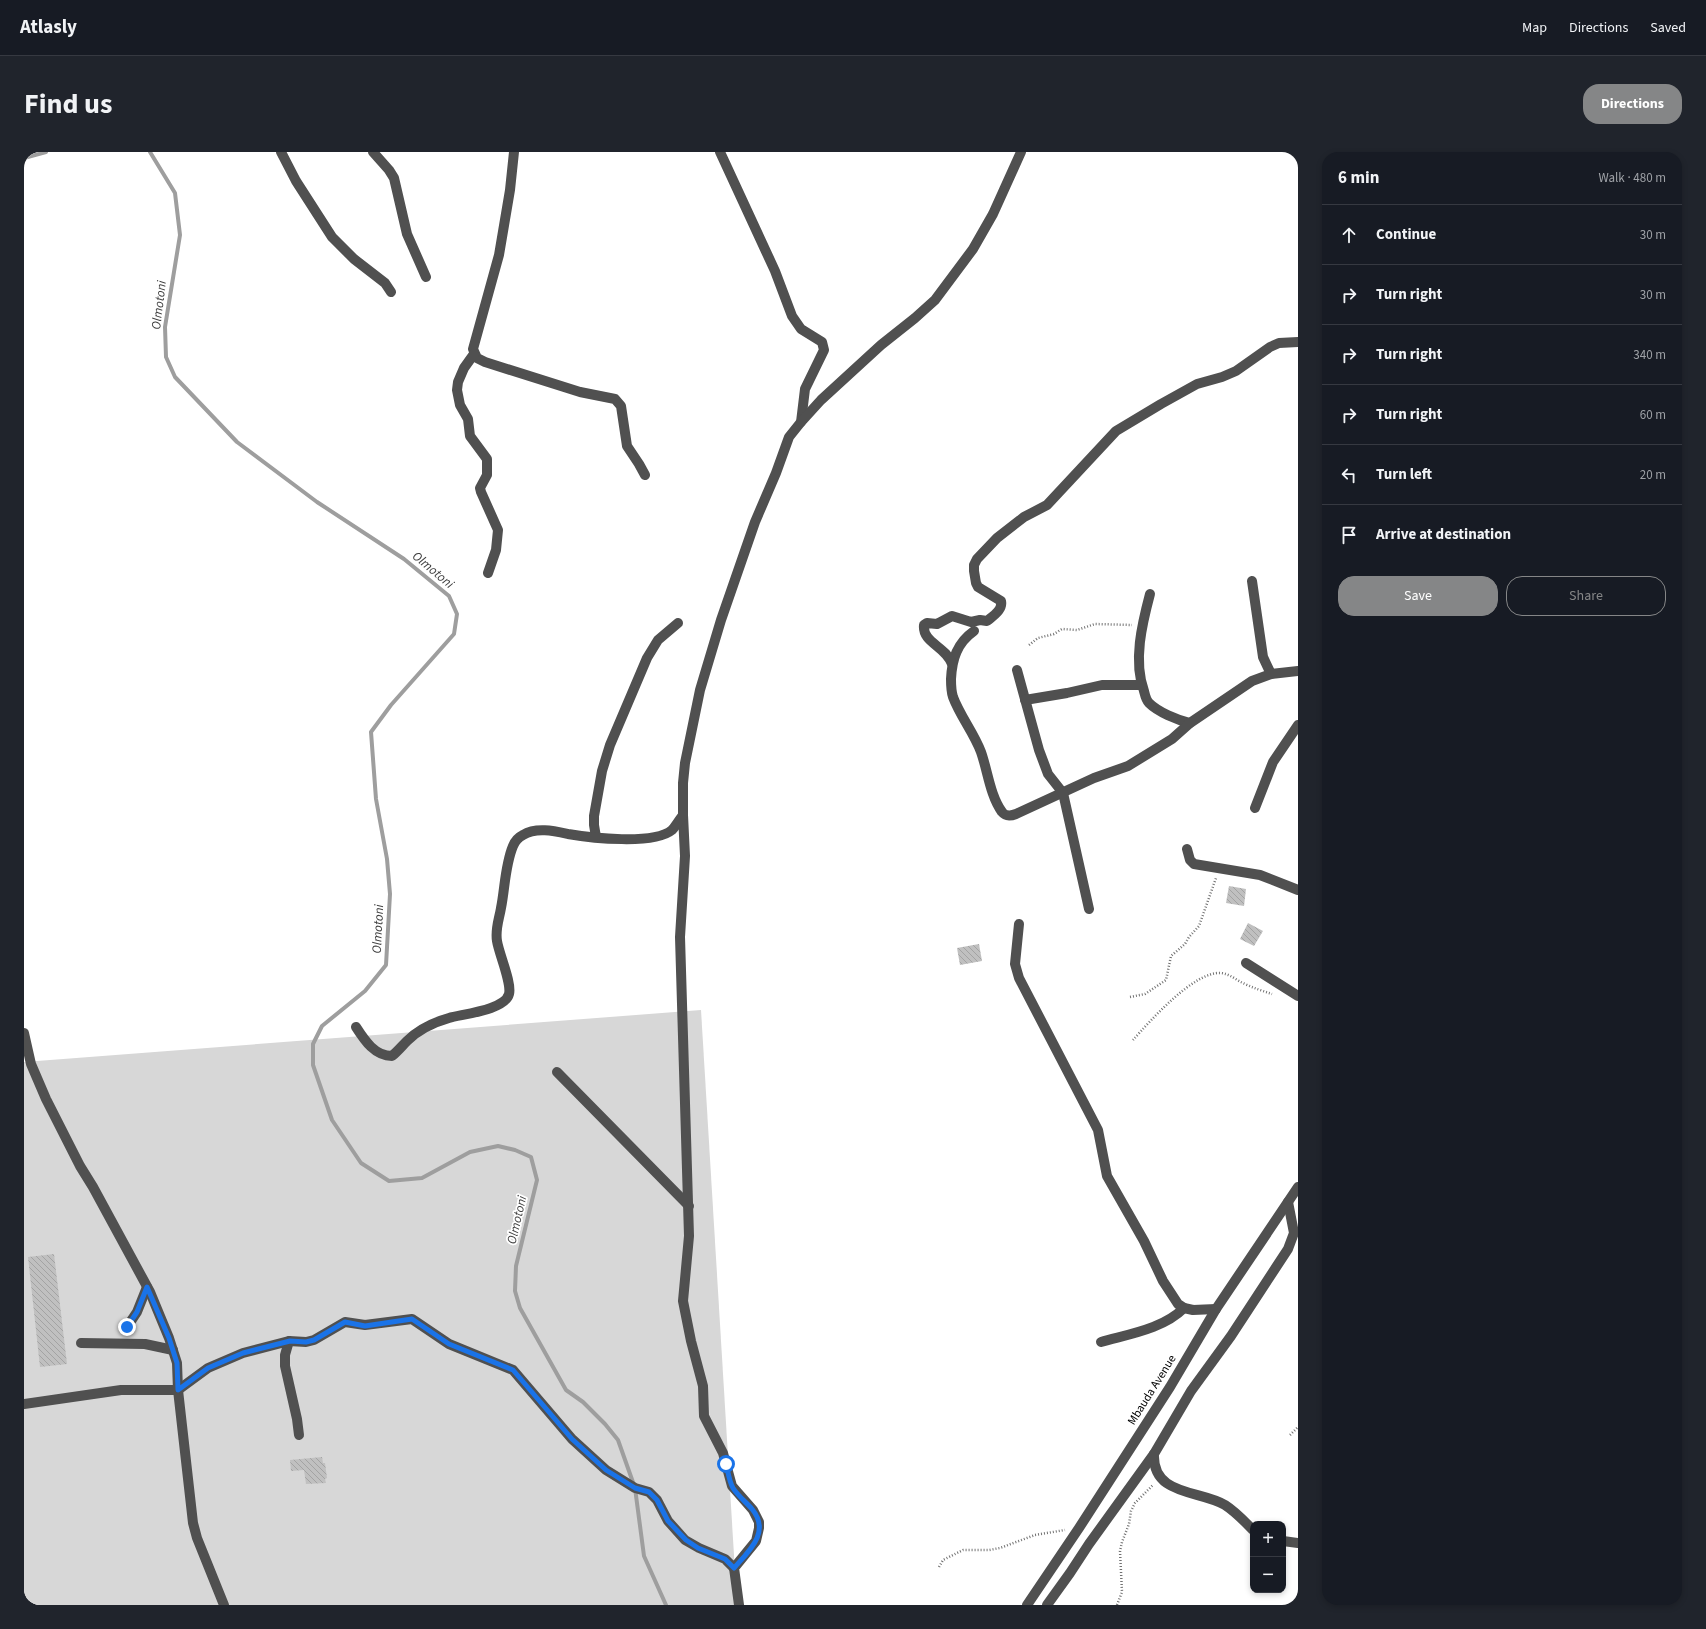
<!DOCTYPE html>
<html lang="en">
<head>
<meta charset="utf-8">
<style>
  :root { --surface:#171b24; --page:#20242c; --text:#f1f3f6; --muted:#9ea1a6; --line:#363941; --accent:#858687 }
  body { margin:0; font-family:"Source Sans 3",sans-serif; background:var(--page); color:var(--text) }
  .controls { position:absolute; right:12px; bottom:12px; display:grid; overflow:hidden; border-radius:8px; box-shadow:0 2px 6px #0003 }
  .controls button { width:36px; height:36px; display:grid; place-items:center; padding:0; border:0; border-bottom:1px solid var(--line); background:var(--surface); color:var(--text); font:20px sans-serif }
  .stop { position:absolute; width:12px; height:12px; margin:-9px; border:3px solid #1a73e8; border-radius:50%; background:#fff }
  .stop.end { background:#1a73e8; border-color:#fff; box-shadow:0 1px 4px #0008 }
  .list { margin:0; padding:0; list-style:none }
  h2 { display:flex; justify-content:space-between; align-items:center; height:52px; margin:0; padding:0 16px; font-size:17px }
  h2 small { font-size:13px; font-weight:400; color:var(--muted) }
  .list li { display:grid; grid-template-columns:26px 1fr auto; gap:12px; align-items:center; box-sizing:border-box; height:60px; padding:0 16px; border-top:1px solid var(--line) }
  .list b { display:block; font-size:15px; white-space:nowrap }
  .list em { font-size:13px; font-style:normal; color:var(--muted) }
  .actions { display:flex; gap:8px; padding:12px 16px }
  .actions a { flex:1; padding:9px 0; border:1px solid var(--accent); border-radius:16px; text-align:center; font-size:14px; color:var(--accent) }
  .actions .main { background:var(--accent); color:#fff }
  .icon { flex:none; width:22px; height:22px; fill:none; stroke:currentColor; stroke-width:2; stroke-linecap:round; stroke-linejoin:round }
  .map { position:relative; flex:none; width:1274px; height:1453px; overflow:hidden; border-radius:16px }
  header { display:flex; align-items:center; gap:24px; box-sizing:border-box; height:56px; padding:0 20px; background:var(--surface); border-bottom:1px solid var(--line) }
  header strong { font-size:19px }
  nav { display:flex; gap:22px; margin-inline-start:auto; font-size:14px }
  .intro { display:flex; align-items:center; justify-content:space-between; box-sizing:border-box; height:96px; padding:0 24px }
  h1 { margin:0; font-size:28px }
  .button { padding:10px 18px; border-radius:16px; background:var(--accent); color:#fff; font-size:14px; font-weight:700 }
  main { display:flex; gap:24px; padding:0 24px }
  aside { flex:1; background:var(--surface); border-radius:16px; box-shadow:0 2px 6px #0003 }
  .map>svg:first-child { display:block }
</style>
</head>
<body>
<header>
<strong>Atlasly</strong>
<nav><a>Map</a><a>Directions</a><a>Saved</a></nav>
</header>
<div class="intro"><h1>Find us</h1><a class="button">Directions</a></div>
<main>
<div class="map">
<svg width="1274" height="1453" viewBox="0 0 1274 1453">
  <defs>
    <pattern id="building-back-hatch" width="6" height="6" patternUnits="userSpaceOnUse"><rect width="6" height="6" fill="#c0c0c0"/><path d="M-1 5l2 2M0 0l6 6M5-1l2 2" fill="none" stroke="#a3a3a3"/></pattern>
  </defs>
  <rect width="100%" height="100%" fill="#fff"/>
  <path fill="#d7d7d7" d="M677,858L713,1453H0V910Z"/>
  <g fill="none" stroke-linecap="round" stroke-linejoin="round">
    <g stroke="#9e9e9e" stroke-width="4">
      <path d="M126,0L151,41L156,83L141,175L142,205L151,225L213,290L293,350L380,407L425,444L433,462L430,482L367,553L347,580L352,647L363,707L366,742L362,813L341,839L298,874L289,892V913L308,968L337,1011L365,1029L398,1026L446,1000L474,994L491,998L507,1005L513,1028L492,1114L491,1139L496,1156L542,1238L559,1250L581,1272L594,1288L611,1336L620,1404L642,1453"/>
      <path d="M0,6L22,0"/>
    </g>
  </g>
  <g fill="url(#building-back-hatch)">
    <path d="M1205,734L1222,737L1220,754L1202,751Z"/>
    <path d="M1224,771L1239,779L1230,794L1216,787Z"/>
    <path d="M955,792L958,809L936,813L933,796Z"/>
    <path d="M30,1102L43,1212L16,1215L4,1105Z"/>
    <path d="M298,1305L299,1311H301L303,1326L301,1327L302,1331L282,1332L280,1318L267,1319L266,1308Z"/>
  </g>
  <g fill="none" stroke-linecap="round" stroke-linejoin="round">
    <g stroke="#727272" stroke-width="2.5" stroke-dasharray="1 2" stroke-linecap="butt">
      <path d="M1005,493L1014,486L1030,482L1038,477L1053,478L1071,472L1108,473"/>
      <path d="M1106,845L1121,842L1142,828L1147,804L1161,792L1165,785L1175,774L1192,726"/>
      <path d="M1109,888C1126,869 1170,819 1197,821C1206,822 1212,828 1219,831C1229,836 1239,839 1248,842"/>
      <path d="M1266,1283L1274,1275"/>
      <path d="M915,1415L919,1408L939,1398H965L976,1396L1011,1383L1041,1378"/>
      <path d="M1093,1453L1098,1440L1096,1399L1098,1390L1105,1372L1107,1359L1111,1351L1129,1333"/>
    </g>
    <g stroke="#505050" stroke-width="10">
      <path d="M257,0L272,29L308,85L330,107L361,131L367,140"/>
      <path d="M349,0L365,18L370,26L383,82L402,125"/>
      <path d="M490,0L486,38L475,103L449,197L453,206L461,210L556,240L591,247L597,254L603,294L615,312L621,323"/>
      <path d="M696,0L751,119L768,164L777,177L798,190L800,198L781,237L777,270L765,285L752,321L731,370L697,468L676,538L661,611L659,631V663L661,704L656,785L665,1084L659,1149L667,1189L679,1234L680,1264L699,1301L708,1334L729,1358L735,1370V1376L732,1389L710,1416L715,1453"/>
      <path d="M450,202L440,216L434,230L433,238L436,253L444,267L446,284L463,307V323L456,336L457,340L474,378L472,398L464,421"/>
      <path d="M777,270L797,248L857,193L891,166L911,148L949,97L969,62L997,0"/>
      <path d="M1228,429L1239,505L1247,522"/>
      <path d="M1126,442C1118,472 1109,509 1120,539C1121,543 1122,548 1125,551C1134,560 1153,568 1166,571"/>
      <path d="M950,479C933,491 928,507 927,527C927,533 927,539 929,545C936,564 950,581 957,600C964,620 966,643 978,660C982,665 987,664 992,662L1070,626L1104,614L1148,587L1166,571L1228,529L1247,522L1274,519"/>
      <path d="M928,512C922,494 898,491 900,473L903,471L913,472L928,464L947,470L956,468L963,469C969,464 979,458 977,449L954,435L952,431L950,419V413L953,407L973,386L1000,365L1023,353L1092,279L1137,252L1173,232L1198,225L1212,219L1246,195L1255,191L1274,190"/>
      <path d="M993,518L1015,598L1024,622L1039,641L1065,757"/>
      <path d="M1001,548L1043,541L1078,533H1117"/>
      <path d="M1231,656L1249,610L1274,573"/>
      <path d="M572,685L570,673V664L578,619L586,593L623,506L634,488L654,471"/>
      <path d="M1163,697L1166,708L1170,712L1236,723L1274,738"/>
      <path d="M995,772L991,812L995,826L1074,978L1083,1024L1120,1089L1139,1129L1154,1152L1160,1156L1169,1158L1192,1157"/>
      <path d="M1222,811L1274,844"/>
      <path d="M332,875C341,889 351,904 368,904C374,899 378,894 383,889C394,878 411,870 425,866C439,862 481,858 485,842C488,831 475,802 473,789C471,777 475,768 477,756C481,736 481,713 489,694C491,689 495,685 499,683C512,675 530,679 544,682C567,686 630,693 648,678C652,674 655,668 659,663"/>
      <path d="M0,881L7,912L22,947L56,1014L69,1035L126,1140L145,1186L153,1211L154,1238L169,1371L173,1386L200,1453"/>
      <path d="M533,920L665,1054"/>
      <path d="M103,1175L113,1160L123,1135"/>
      <path d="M265,1189L261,1203V1214L273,1267L275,1283"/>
      <path d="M1077,1190C1105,1182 1139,1177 1160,1156"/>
      <path d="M57,1191L121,1192L149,1198"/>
      <path d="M0,1252L97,1238H154L184,1216L219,1201L265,1189L282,1190L290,1188L321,1170L341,1173L388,1167L425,1192L489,1218L548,1287L582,1318L611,1336L625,1340L633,1348L644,1369L661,1388L675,1396L701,1407L710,1416"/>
      <path d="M1229,1378C1220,1369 1212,1360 1201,1353C1176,1338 1128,1344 1130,1302L1167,1239L1207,1184L1264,1097L1270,1081L1264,1050"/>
      <path d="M1259,1389L1274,1391"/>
      <path d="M1003,1453L1055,1376L1146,1235L1192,1157L1274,1035"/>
      <path d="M1023,1453L1046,1421L1065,1392L1130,1302"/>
    </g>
  </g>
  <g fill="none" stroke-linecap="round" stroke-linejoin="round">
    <path stroke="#1a73e8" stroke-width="5" d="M103,1175L113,1160L123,1135L145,1186L153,1211L154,1238L184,1216L219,1201L266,1189L282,1190L290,1188L321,1170L341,1174L388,1167L425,1192L489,1218L548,1287L582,1318L611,1336L625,1340L633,1348L644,1369L662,1388L674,1396L701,1407L710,1416C725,1399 747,1380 728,1357C722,1350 714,1344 709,1336C705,1329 704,1319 702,1312"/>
  </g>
  <g text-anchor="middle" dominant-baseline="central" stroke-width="3.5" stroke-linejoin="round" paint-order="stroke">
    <g font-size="12" fill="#000" stroke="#fff">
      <text transform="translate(1128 1238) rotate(-58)">Mbauda Avenue</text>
    </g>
    <g font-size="13" font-style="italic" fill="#3f3f3f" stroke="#fff">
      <text transform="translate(135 153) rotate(-83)">Olmotoni</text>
      <text transform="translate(409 418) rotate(40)">Olmotoni</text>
      <text transform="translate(354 777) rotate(-87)">Olmotoni</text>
      <text transform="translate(493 1068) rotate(-77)">Olmotoni</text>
    </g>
  </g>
</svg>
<div class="controls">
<button>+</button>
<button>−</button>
</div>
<div class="stop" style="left:702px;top:1312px"></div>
<div class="stop end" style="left:103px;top:1175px"></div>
</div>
<aside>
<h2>6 min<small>Walk · 480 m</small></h2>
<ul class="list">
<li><svg class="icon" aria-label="ahead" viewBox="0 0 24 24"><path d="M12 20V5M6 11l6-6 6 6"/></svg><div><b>Continue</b></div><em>30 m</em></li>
<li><svg class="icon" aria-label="right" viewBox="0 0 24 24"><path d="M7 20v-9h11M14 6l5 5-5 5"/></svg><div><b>Turn right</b></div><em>30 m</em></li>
<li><svg class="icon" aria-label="right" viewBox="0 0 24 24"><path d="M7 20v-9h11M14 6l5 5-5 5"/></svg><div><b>Turn right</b></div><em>340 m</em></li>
<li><svg class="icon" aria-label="right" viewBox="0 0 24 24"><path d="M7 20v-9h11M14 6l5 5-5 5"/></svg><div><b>Turn right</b></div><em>60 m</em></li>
<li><svg class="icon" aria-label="left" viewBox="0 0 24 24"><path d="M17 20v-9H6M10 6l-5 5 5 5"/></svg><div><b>Turn left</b></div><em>20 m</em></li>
<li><svg class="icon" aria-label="arrive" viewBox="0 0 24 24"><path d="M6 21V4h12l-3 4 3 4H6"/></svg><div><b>Arrive at destination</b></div></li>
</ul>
<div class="actions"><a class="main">Save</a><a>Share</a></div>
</aside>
</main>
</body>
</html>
